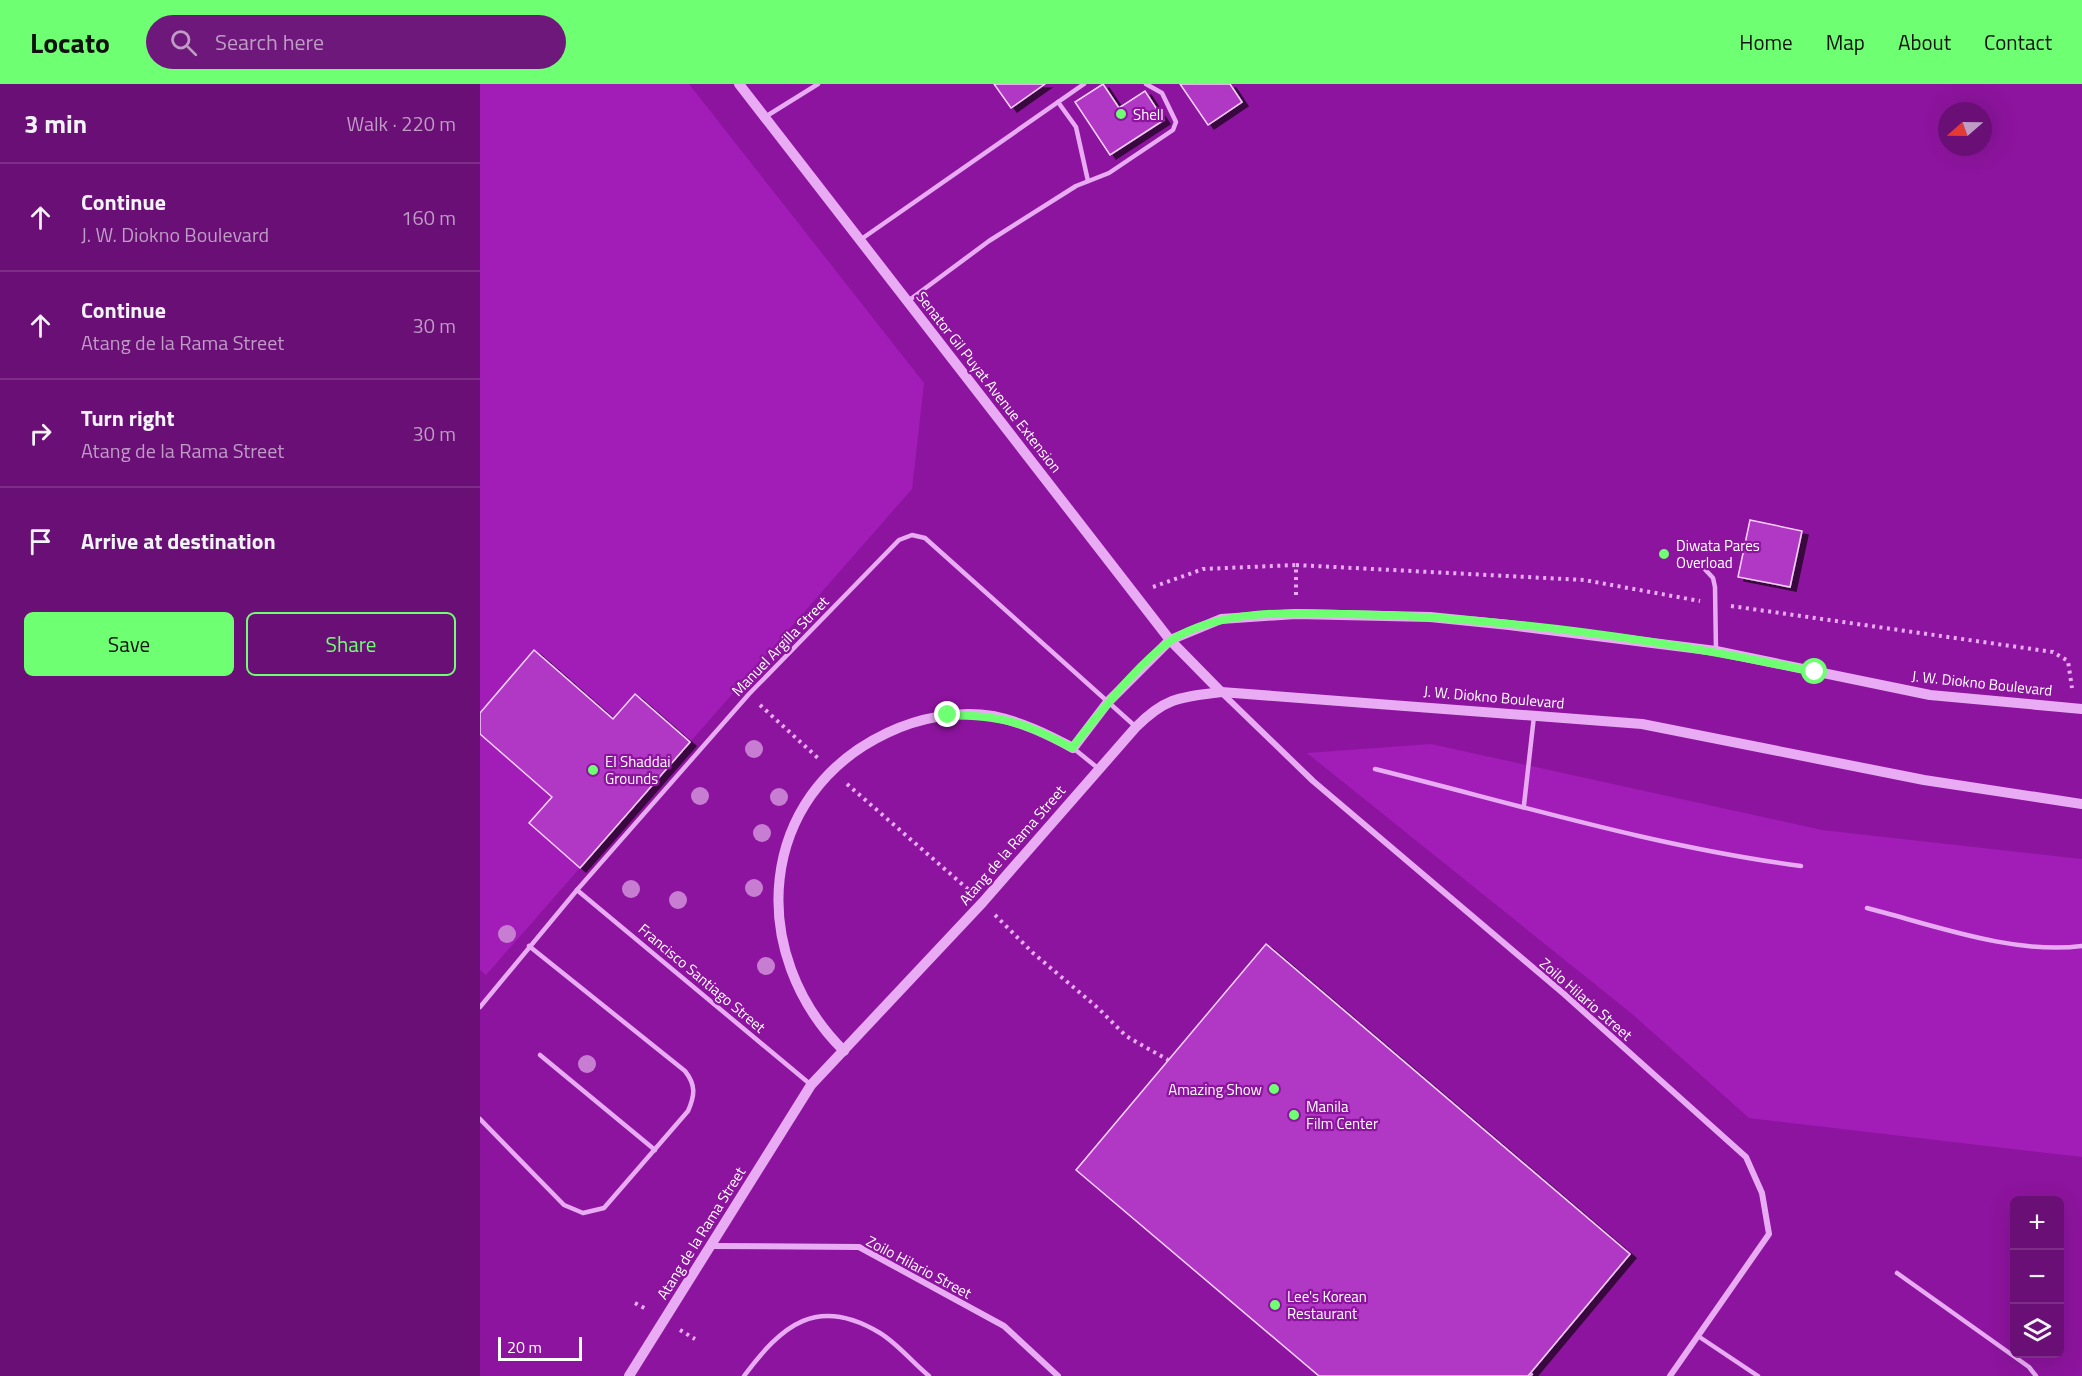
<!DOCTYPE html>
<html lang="en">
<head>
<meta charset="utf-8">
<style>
  :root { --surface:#6a0f76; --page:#6f187b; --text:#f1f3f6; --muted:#be9cc5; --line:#7d2f88; --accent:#6fff72 }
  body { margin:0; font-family:"Titillium Web",sans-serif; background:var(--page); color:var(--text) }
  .controls { position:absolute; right:18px; bottom:18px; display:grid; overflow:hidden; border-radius:9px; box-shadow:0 6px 24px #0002 }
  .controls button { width:54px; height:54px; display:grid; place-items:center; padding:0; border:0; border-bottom:2px solid var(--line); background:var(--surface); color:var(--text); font:30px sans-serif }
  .compass { position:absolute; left:1458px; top:18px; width:54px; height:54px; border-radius:50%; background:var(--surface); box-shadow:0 6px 24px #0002; rotate:250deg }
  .scale { position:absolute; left:18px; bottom:15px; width:84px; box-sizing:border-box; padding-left:6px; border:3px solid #fff; border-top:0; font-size:16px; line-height:21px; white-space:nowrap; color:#fff; -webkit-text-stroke:4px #8d149e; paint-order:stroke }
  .stop { position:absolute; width:18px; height:18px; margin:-14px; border:4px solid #6fff72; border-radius:50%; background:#fff }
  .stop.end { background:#6fff72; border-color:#fff; box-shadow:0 2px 6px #0008 }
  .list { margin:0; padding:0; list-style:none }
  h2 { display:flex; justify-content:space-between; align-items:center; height:78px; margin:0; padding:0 24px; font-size:26px }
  h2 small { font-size:20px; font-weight:400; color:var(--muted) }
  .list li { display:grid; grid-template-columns:39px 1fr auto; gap:18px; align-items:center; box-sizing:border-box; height:108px; padding:0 24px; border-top:2px solid var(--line) }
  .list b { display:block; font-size:22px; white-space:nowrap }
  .list p { margin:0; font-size:20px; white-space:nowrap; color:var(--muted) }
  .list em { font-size:20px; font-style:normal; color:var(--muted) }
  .actions { display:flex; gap:12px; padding:18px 24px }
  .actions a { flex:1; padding:14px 0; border:2px solid var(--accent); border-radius:9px; text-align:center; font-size:21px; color:var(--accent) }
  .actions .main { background:var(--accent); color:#111 }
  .icon { flex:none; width:33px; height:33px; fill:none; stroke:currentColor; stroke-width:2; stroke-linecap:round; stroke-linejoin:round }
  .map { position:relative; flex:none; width:1602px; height:1292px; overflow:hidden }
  header { display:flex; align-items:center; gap:36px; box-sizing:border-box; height:84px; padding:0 30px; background:var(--accent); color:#111 }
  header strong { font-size:28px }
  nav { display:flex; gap:33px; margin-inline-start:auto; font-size:21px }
  .search { width:420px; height:54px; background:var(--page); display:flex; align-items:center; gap:15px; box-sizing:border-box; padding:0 21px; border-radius:33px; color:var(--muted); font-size:22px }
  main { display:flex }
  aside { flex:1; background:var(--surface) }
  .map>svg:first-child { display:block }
</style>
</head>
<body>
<header>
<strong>Locato</strong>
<div class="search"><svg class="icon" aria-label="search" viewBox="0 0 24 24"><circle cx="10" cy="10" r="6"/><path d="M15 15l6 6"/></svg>Search here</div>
<nav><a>Home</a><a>Map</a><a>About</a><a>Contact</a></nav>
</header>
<main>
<aside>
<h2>3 min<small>Walk · 220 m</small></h2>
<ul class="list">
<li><svg class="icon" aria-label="ahead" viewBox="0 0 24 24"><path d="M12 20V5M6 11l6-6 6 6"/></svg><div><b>Continue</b><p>J. W. Diokno Boulevard</p></div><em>160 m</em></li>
<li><svg class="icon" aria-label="ahead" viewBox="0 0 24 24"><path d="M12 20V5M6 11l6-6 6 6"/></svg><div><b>Continue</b><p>Atang de la Rama Street</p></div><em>30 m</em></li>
<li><svg class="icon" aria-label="right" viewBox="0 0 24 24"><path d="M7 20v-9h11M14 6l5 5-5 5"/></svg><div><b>Turn right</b><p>Atang de la Rama Street</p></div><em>30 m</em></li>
<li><svg class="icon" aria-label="arrive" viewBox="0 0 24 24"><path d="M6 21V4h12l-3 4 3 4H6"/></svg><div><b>Arrive at destination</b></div></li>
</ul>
<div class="actions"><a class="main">Save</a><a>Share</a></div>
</aside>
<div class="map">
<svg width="1602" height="1292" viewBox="0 0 1602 1292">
  <defs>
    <filter id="shadow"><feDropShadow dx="6" dy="4" stdDeviation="0" flood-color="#0009"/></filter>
  </defs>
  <rect width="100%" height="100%" fill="#8d149e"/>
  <g fill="#a21db8">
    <path d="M0,0H209L444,299L432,405L6,891L0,886Z"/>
    <path d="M951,660L1342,746L1602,775V1073L1269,1034L1151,929L827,669Z"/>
  </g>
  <g fill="#b139c4" stroke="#f7d4fd" stroke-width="1.5" filter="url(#shadow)">
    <path d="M514,0H565L531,24Z"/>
    <path d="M623,0L639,24L665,7L684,36L630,71L595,18Z"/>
    <path d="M700,0H750L762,18L728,41Z"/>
    <path d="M1270,436L1322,447L1310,503L1258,493Z"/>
    <path d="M54,566L133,635L155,610L210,658L100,784L49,739L72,713L0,650V629Z"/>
    <path d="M786,860L1150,1170L1048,1292H839L596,1086Z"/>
  </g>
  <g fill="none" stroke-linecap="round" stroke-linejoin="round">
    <g stroke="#e9acf4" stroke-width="4" stroke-dasharray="3 4.5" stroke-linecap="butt">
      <path d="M673,503L723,485L816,481"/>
      <path d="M816,511V481L1104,496L1220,517"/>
      <path d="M1251,522L1573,568L1588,577L1592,604"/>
      <path d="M280,621L339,675"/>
      <path d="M367,700L490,807"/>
      <path d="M515,831L553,869L618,924L646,952L688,976"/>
      <path d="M155,1219L168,1226"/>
      <path d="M200,1246L215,1255"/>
      <path d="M1050,1290L1053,1292"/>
    </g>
    <g stroke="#e9acf4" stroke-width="4.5">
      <path d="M578,18L596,43L608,97"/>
      <path d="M285,33L338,0"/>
      <path d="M380,156L604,0"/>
      <path d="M428,217L509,157L596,102L629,89L693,46L696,38L682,9L666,0"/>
      <path d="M1221,481L1233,494L1235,503L1236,567"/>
      <path d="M593,664L619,685"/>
      <path d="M895,685C1036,720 1176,763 1321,782"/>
      <path d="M1044,721L1054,632"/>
      <path d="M97,806L330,1000"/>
      <path d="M1387,824C1453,841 1534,871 1602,862"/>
      <path d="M0,923L97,806L269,610L419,456L432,451L445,454L656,643"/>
      <path d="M60,971L175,1066"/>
      <path d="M0,1035L84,1121L103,1129L124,1124L208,1027C215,1011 216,1001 205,987L49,862"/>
      <path d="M1417,1189L1549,1283L1556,1292"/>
      <path d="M1218,1252L1278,1292"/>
      <path d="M264,1292C302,1241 337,1211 400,1249C418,1260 433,1279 449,1292"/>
    </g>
    <g stroke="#e9acf4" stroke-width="6">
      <path d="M741,608L833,697L1084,910L1266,1073L1282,1109L1289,1150L1190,1292"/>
      <path d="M231,1162L379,1163L524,1242L578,1292"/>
    </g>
    <g stroke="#e9acf4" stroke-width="10">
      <path d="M259,0L690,556L741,608"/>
      <path d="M364,967C266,870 276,711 407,649C438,634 478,626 513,632C542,638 567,650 593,664L628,618L690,556L741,535L816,530L950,533L1029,541L1236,567L1450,611L1602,625"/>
      <path d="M149,1292L331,1001L503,818L656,643C686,613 701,613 741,608L1162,640L1444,696L1602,720"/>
    </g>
  </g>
  <g fill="#c77ed2">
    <circle cx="274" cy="665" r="9"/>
    <circle cx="220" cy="712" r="9"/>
    <circle cx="299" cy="713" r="9"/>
    <circle cx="282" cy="749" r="9"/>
    <circle cx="274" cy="804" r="9"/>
    <circle cx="151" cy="805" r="9"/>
    <circle cx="198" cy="816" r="9"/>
    <circle cx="27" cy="850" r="9"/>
    <circle cx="286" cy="882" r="9"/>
    <circle cx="107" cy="980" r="9"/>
  </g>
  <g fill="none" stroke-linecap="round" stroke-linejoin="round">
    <path stroke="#6fff72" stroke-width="8" d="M468,631C523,632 544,638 592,664C617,632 667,567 702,550C752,525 813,529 867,530C1023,533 1183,556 1335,588"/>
  </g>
  <g fill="#6fff72" stroke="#8d149e" stroke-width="2">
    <circle cx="641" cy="30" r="6"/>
    <circle cx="1184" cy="470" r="6"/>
    <circle cx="113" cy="686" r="6"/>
    <circle cx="794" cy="1005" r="6"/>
    <circle cx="814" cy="1031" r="6"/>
    <circle cx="795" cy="1221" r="6"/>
  </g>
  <g text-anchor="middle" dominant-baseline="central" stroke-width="4.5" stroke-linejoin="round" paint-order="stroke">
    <g font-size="15" fill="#fff" stroke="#8d149e" text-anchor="start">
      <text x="653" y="30">Shell</text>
      <text x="1196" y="461">Diwata Pares<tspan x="1196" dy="17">Overload</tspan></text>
      <text x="125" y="677">El Shaddai<tspan x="125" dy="17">Grounds</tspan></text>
      <text x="782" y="1005" text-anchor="end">Amazing Show</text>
      <text x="826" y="1022">Manila<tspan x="826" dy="17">Film Center</tspan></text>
      <text x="807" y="1212">Lee's Korean<tspan x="807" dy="17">Restaurant</tspan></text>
    </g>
    <g font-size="15" fill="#fff" stroke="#8d149e">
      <text transform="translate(509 298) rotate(52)">Senator Gil Puyat Avenue Extension</text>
      <text transform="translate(300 562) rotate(-46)">Manuel Argilla Street</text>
      <text transform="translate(1502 599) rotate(6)">J. W. Diokno Boulevard</text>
      <text transform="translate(1014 613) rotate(5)">J. W. Diokno Boulevard</text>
      <text transform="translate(532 761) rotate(-49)">Atang de la Rama Street</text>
      <text transform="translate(222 894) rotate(40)">Francisco Santiago Street</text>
      <text transform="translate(1106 915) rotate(41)">Zoilo Hilario Street</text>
      <text transform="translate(221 1149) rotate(-58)">Atang de la Rama Street</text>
      <text transform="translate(439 1183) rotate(28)">Zoilo Hilario Street</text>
    </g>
  </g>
</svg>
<div class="controls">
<button>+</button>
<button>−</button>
<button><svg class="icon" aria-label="layers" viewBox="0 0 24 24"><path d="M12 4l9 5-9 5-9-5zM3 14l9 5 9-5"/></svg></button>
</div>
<svg class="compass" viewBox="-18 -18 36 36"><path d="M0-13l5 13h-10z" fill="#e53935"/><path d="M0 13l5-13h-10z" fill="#be9cc5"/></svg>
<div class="scale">20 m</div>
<div class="stop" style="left:1335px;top:588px"></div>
<div class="stop end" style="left:468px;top:631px"></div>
</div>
</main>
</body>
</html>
